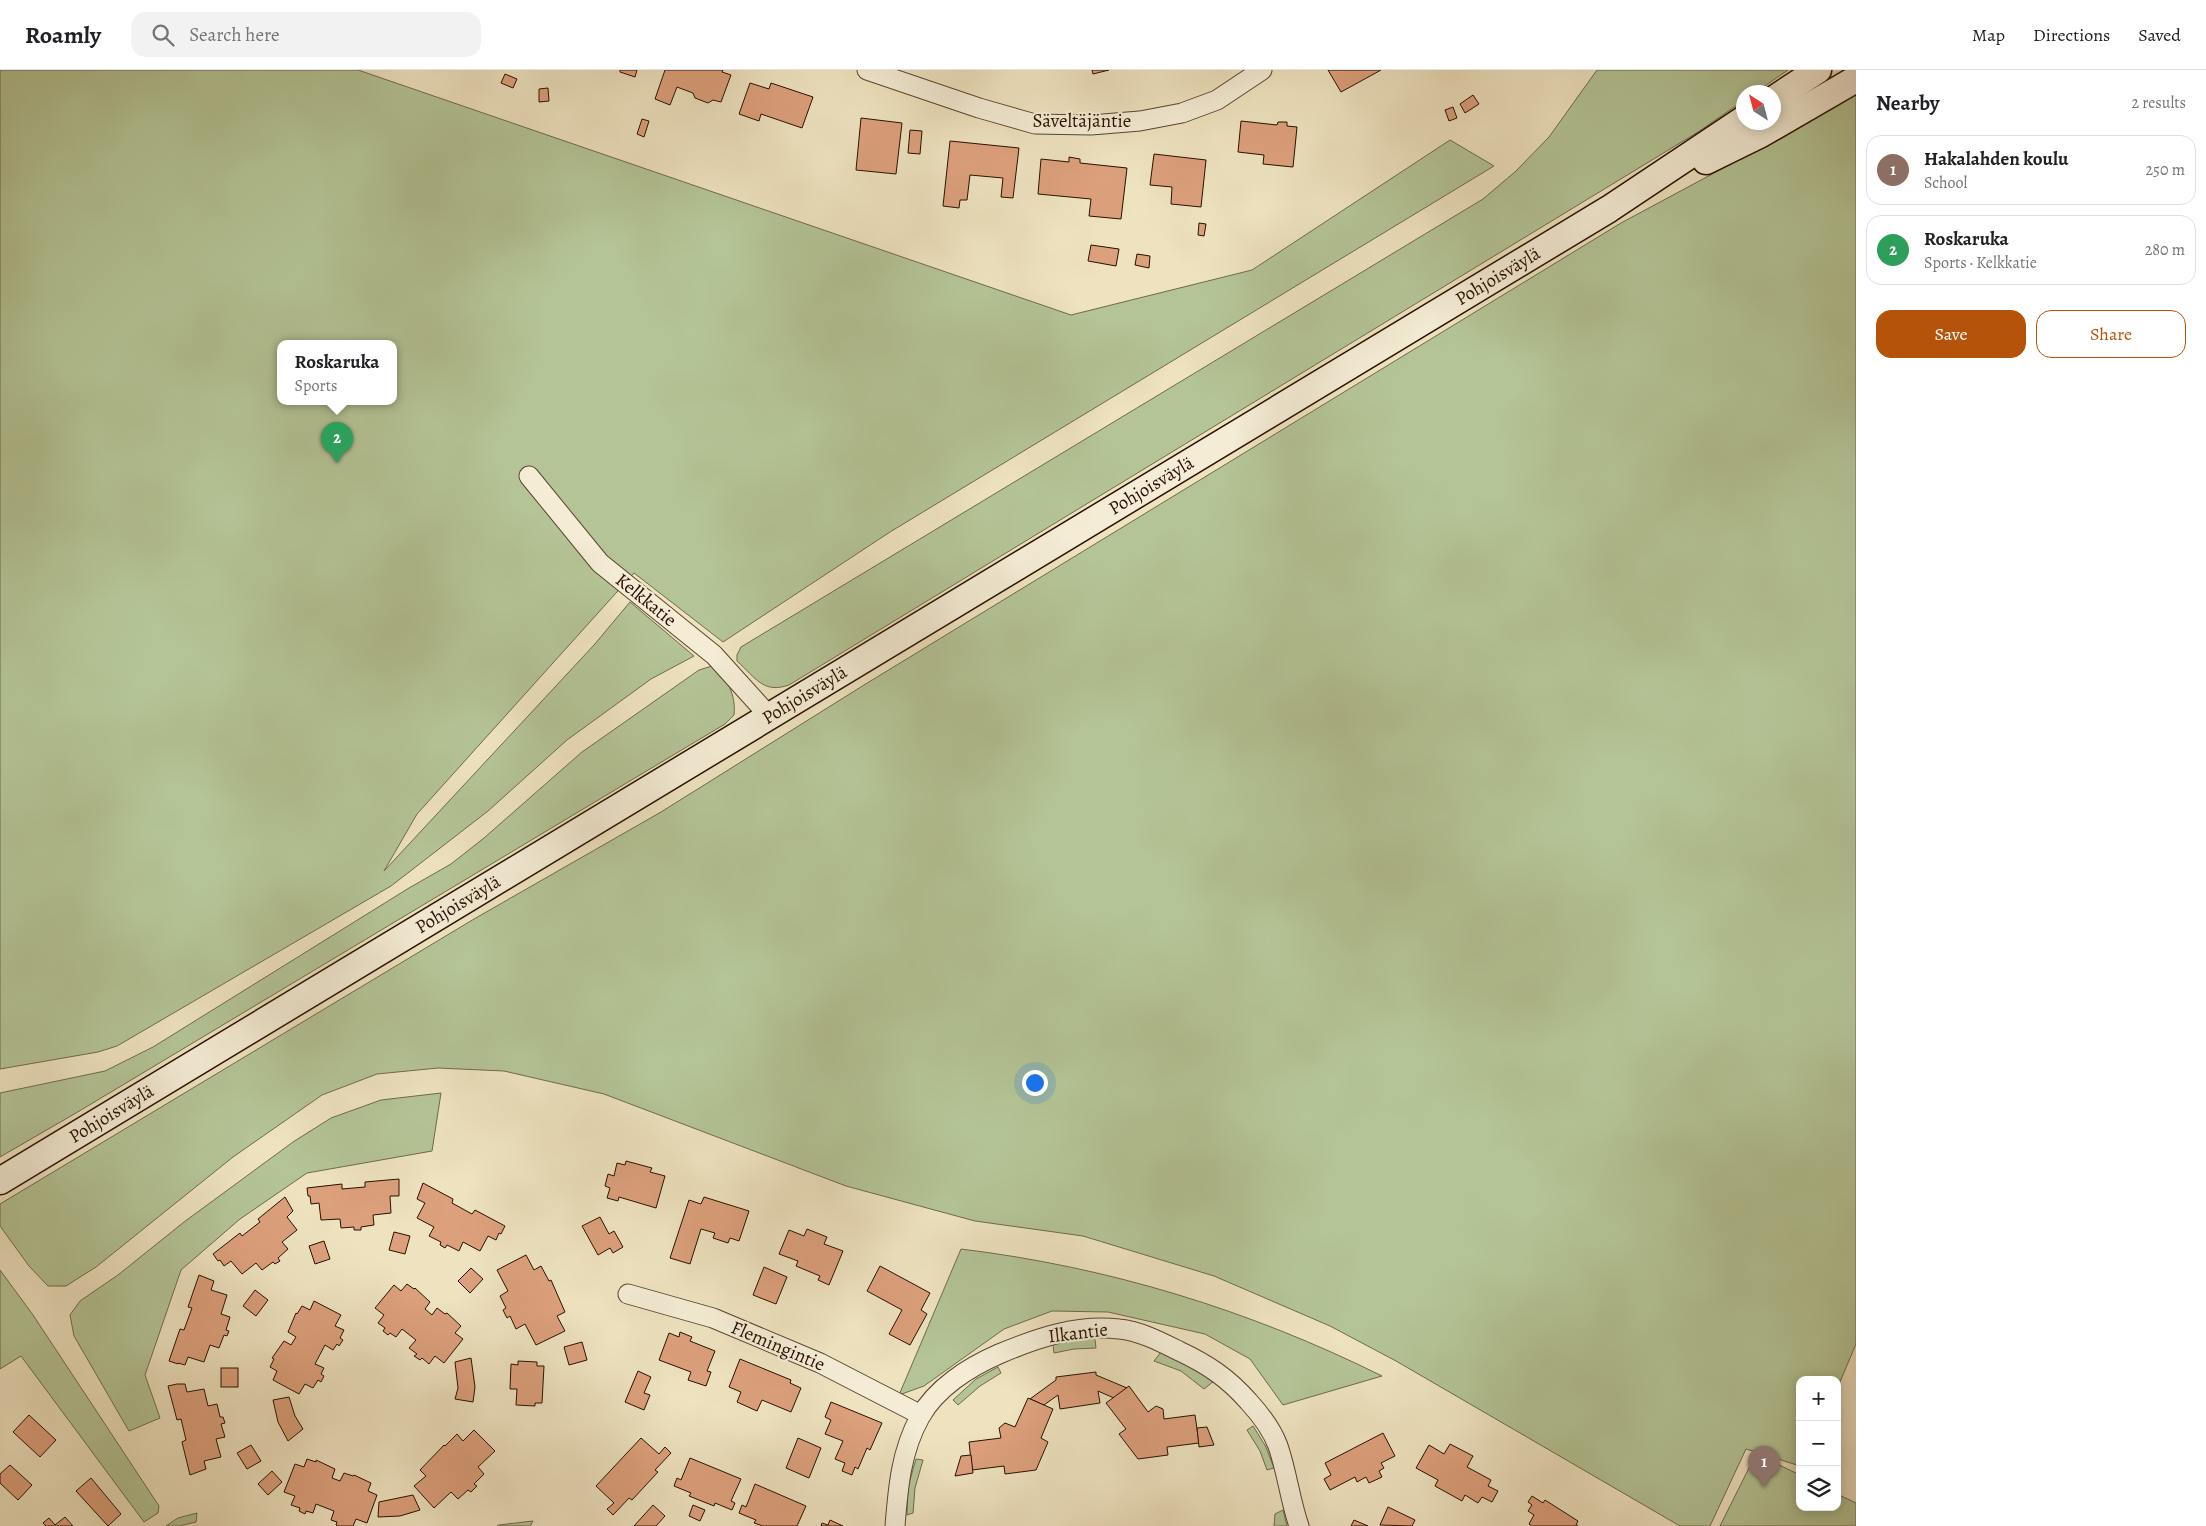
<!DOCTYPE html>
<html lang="en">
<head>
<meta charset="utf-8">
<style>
  :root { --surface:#fff; --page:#f2f2f2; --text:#202124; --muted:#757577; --line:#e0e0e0; --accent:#b45309 }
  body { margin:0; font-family:Alegreya,serif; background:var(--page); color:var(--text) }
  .controls { position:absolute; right:15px; bottom:15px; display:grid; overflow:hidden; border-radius:10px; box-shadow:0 2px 12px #0003 }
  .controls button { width:45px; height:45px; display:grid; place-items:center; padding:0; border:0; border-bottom:1px solid var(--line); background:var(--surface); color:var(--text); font:25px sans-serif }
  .compass { position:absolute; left:1736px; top:15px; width:45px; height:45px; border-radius:50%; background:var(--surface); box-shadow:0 2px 12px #0003; rotate:324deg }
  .you { position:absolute; left:1034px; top:1012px; width:18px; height:18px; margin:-12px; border:4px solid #fff; border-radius:50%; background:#1a73e8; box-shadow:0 0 0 8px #1a73e833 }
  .badge { display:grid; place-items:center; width:32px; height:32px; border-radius:50%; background:var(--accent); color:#fff; font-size:16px; font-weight:700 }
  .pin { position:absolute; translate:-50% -41px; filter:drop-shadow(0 1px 2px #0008) }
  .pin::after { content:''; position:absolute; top:26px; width:18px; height:15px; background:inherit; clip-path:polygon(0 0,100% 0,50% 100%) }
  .popup { position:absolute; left:277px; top:270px; width:120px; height:65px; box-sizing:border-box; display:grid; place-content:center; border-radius:10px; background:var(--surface); filter:drop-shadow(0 1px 4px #0005); font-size:16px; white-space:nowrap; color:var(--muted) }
  .popup b { font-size:19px; color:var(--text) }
  .popup::after { content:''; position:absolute; left:50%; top:100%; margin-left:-10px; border:10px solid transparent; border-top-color:var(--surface) }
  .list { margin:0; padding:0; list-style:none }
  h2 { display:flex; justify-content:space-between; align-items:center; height:65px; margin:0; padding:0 20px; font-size:21px }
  h2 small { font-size:16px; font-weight:400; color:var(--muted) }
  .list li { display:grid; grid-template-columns:32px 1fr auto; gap:15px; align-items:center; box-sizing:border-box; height:70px; margin:0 10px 10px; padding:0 10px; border:1px solid var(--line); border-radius:15px }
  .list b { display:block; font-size:19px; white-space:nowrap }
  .list p { margin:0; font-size:16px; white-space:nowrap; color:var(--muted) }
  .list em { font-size:16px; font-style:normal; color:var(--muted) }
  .actions { display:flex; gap:10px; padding:15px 20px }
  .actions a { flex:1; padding:11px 0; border:1px solid var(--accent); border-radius:15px; text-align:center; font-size:18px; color:var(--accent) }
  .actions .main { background:var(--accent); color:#fff }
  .icon { flex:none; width:28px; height:28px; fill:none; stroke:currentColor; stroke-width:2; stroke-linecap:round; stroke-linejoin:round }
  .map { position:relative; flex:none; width:1856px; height:1456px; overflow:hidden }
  header { display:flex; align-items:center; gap:30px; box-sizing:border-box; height:70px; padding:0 25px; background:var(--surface); border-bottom:1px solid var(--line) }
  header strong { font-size:24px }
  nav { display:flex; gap:28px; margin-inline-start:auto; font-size:18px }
  .search { width:350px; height:45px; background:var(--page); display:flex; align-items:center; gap:12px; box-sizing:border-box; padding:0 18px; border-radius:15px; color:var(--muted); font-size:19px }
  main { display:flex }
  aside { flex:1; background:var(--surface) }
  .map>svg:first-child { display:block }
</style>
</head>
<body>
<header>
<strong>Roamly</strong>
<div class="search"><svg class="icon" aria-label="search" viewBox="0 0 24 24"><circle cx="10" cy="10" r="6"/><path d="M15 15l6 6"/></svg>Search here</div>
<nav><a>Map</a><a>Directions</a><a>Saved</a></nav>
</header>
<main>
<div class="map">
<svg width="1856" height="1456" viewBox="0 0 1856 1456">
  <rect width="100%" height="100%" fill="#eee2bf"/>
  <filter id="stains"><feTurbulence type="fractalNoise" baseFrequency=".004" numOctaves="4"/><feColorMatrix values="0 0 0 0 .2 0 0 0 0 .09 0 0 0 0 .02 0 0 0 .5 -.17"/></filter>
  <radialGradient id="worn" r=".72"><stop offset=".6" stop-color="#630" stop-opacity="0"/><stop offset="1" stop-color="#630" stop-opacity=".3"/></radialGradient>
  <g fill="#b4c496" stroke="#6e6a4b" fill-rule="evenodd">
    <path d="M0,0H358L1071,245L1252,200L1450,70L1494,96L890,462L723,572L634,503L417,744L384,801L594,575L630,532L694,586L651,609L567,670L488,741L391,816L117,976L98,982L0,999ZM281,274H393V332H281Z"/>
    <path d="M1597,0H1788L1756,22H1744L1743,31L1698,62L789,615C763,624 756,608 737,591V585L741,577L1483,129L1516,101L1549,67Z"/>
    <path d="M1856,23V1274L1837,1319V1310H1800V1396L1746,1379L1710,1456H1680L1396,1291L1330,1256L1214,1206L1083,1166L975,1151L846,1116L604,1024L504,1001L438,998L377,1004L322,1025L233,1087L96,1197L66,1216H48L29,1196L0,1156V1134L474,849L661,742L864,615L1621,153L1783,66Z"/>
    <path d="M712,596C728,609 736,625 734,645L725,654L76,1043L0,1087V1023L105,1001L153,977L409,818L451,794L484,768L582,682L699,600Z"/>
    <path d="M441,1023L432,1081L307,1103L240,1149L181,1200L145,1305L160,1348L129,1361L74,1266L70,1245L80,1231L118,1205L184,1152L293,1072L331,1048L381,1030Z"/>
    <path d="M961,1179C1109,1197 1249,1240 1382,1306L1283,1335L1250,1289L1205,1264L1108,1242L1052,1241L1004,1259L924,1316L899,1325Z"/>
    <path d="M0,1200L33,1245L159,1436L158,1443L144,1452L21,1286L0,1299Z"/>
    <path d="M1073,1269H1095L1096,1278L1074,1279L1054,1283L1053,1275Z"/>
    <path d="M1161,1282L1193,1295L1214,1311L1204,1319L1181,1301L1154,1291Z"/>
    <path d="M998,1297L1001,1303L980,1316L958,1335L953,1330L976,1309Z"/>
    <path d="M1253,1356L1266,1377L1274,1398L1267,1400L1260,1381L1247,1360Z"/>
    <path d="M1756,1384L1800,1405V1437H1837V1424L1856,1433V1456H1720Z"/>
    <path d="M916,1389L923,1390L915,1418L913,1443L907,1445L908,1417Z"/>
    <path d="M1283,1440L1287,1456H1274L1275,1444Z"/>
    <path d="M197,1443L196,1452L179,1456H166L178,1448Z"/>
    <path d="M533,1451L530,1456H497L499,1455Z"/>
  </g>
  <g fill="#dca07c" stroke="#281000">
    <path d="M620,0H637L635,7L620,2Z"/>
    <path d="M665,0H723L722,2L731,5L721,32L713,30L708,33L695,28L693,23L677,17L670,35L655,29Z"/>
    <path d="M1092,0H1109L1093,4Z"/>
    <path d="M1328,0H1381L1341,22Z"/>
    <path d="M505,4L517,9L513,18L501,13Z"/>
    <path d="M750,13L769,19L771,13L813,27L802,58L761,44L759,51L739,44Z"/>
    <path d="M548,18L549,31L539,32V19Z"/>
    <path d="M1473,25L1479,34L1465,43L1460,34Z"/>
    <path d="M1453,37L1457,48L1449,51L1445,40Z"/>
    <path d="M861,48L902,53L896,104L856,100Z"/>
    <path d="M642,49L649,51L644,67L637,64Z"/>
    <path d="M1241,51L1277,55L1278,52H1287V56L1297,57L1293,97L1263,94L1264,85L1238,82Z"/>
    <path d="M910,60L922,61L920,84L908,83Z"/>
    <path d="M950,71L1019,78L1013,128L1001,127L1003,108L970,105L967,130H960L959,138L943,136Z"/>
    <path d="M1154,84L1206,90L1201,137L1171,134L1172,117L1150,115Z"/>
    <path d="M1069,87L1080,89V93L1127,98L1121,149L1089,146L1091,129L1038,124L1041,89L1069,92Z"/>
    <path d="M1199,153L1206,154L1204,166L1198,165Z"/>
    <path d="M1091,175L1119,179L1116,196L1088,191Z"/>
    <path d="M1137,184L1150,186L1149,198L1135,195Z"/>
    <path d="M626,1091L652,1098L650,1102L665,1106L656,1138L619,1127L618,1131L607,1128L610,1118L605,1116L608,1104L614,1106L617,1093L625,1095Z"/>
    <path d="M399,1109V1126H390L391,1143L373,1145L374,1155L361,1157V1160H354V1157L341,1158L340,1149L321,1150L319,1133L311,1134L310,1126H308L307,1118L342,1114V1119L365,1117V1112Z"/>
    <path d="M423,1113L453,1129L452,1133L472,1144L475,1140L505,1156L501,1164L499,1163L496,1170L488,1166L480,1181L463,1172L459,1181L447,1175L445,1178L440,1175L441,1172L429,1166L434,1157L417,1148L425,1133L417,1129Z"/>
    <path d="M285,1127L293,1141L287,1147L297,1160L282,1172L288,1179L278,1188L280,1191L275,1194L273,1192L262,1200L256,1193L242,1204L231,1191L224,1196L220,1190L218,1191L213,1184L240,1163L242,1166L260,1152L258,1149Z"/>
    <path d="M704,1127L749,1141L739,1171L730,1168L728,1173L713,1168L715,1163L701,1159L690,1194L670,1188L689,1130L701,1134Z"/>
    <path d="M600,1147L609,1164L614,1161L623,1177L613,1183L610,1178L598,1185L582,1156Z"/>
    <path d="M807,1159L827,1167L824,1174L843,1181L829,1215L818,1210L820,1206L796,1196L798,1191L779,1184L789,1160L804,1166Z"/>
    <path d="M394,1162L410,1166L405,1184L389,1180Z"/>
    <path d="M324,1171L330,1189L315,1194L309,1176Z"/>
    <path d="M526,1185L534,1200L541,1196L549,1211L551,1210L565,1242L557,1246L565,1261L536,1275L525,1254L516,1259L510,1246L507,1248L503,1240L506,1238L500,1226L508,1221L497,1200Z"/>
    <path d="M880,1196L930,1223L921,1240L927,1244L910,1275L889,1264L902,1240L867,1221Z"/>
    <path d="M764,1197L787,1207L776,1234L753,1225Z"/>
    <path d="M471,1198L483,1209L470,1223L458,1211Z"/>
    <path d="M199,1205L214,1211L211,1220L227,1225L221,1244L230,1247L226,1260L229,1261L227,1266L224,1265L219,1278L210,1275L204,1292L188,1287L185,1295L178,1293V1294L169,1291L180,1259L184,1260L192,1238L188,1237Z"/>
    <path d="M407,1214L414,1219L415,1218L430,1232L425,1239L432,1245L437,1238L445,1244L447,1243L461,1256L455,1263L463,1269L444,1293L435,1286L429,1294L422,1288L420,1290L414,1286L417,1284L409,1278L416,1270L402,1259L396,1267L390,1263L388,1265L383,1261L385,1258L378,1253L384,1245L375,1238L394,1215L401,1221Z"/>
    <path d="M255,1220L268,1230L256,1246L243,1236Z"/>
    <path d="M314,1231L341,1245L335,1256L344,1260L340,1268L343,1270L339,1276L337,1274L333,1280L325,1275L315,1294L324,1298L321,1304L324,1306L321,1312L318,1310L313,1318L305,1314L299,1324L273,1310L277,1301L270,1297L274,1289L272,1288L284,1271L291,1275L296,1267L288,1262L296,1243L297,1244L302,1236L310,1240Z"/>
    <path d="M680,1262L692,1267L690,1271L715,1281L707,1301L711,1302L706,1316L688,1310L691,1302L659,1290L669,1263L679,1267Z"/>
    <path d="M582,1272L587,1290L569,1295L564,1277Z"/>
    <path d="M471,1288L475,1317L473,1332L455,1329L458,1318L455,1292Z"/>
    <path d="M740,1289L791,1310L790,1313L801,1318L791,1342L762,1330L757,1341L737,1332L741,1322L729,1317Z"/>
    <path d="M518,1291L537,1292V1296H544L542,1333H535V1336L516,1335L517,1319H510L511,1294L518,1295Z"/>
    <rect x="221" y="1298" width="17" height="19"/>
    <path d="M638,1301L651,1307L644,1323L650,1325L644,1340L625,1332Z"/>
    <path d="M1096,1302V1305L1127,1318L1114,1328L1098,1321L1100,1333L1060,1339L1058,1325L1044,1335L1030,1329L1056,1310V1307Z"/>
    <path d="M177,1314H185L187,1322L204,1319L208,1336L217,1334L220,1347H223L225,1353L221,1354L225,1367L216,1369L221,1387L204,1391L206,1399L190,1405L182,1372L186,1370L181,1349L177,1350L168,1316Z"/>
    <path d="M1129,1316L1148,1342L1156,1336L1163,1339L1164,1349L1195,1345L1199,1373L1167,1377L1168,1385L1138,1389L1119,1364L1126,1359L1106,1333Z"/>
    <path d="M289,1327L295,1346L303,1359L288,1371L278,1352L273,1330Z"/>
    <path d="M1028,1328L1053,1339L1041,1368L1048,1372L1036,1400L1005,1404L1004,1396L972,1400L969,1372L1001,1368L999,1358L1005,1353L1015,1357Z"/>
    <path d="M831,1332L882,1353L870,1380L867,1378L858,1399L855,1397L852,1405L842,1401L845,1393L835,1389L843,1371L825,1364L831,1350L825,1347Z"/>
    <path d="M29,1345L56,1370L40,1387L13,1362Z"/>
    <path d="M1207,1357L1214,1375L1199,1377L1197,1358Z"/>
    <path d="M474,1360L495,1381L478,1397L484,1404L474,1414L477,1416L471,1422L468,1420L458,1429L451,1422L434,1438L414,1416L426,1406L420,1400L444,1375L445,1376L457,1364L463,1371Z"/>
    <path d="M1383,1363L1395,1386L1381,1393L1384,1398L1379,1401L1382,1407L1369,1413L1366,1407L1357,1412L1355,1407L1330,1420L1324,1409L1331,1405L1325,1393Z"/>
    <path d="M641,1368L659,1384L665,1377L671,1383L655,1400L658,1402L632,1430L629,1428L613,1445L607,1439L614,1433L596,1416Z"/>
    <path d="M798,1368L821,1378L809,1408L786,1398Z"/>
    <path d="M1450,1374L1473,1386L1467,1397L1491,1410L1488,1416L1498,1421L1492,1432L1482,1427L1478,1433L1465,1425L1462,1431L1435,1416L1438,1410L1416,1398L1429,1375L1444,1384Z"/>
    <path d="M251,1375L261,1391L247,1399L237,1383Z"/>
    <path d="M971,1385L973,1403L955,1406L961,1386Z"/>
    <path d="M690,1388L741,1409L731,1431L735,1433L732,1440L715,1433L714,1436L689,1426L691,1423L674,1416L677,1408L681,1410Z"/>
    <path d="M307,1389L316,1392V1390L335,1399L332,1408L340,1411L344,1403L353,1406L354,1405L371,1413L368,1421L377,1425L367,1453L356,1449L353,1456H338L336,1455L337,1452L331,1450L334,1441L316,1434L313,1443L306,1441L305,1444L299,1441L300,1438L291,1435L295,1426L284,1422L295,1394L304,1397Z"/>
    <path d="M10,1395L32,1415L18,1430L0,1413V1404Z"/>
    <path d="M272,1401L282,1412L268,1425L258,1414Z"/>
    <path d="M91,1408L121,1444L108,1456L76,1421Z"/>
    <path d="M755,1414L806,1436L797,1456H763L754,1453L756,1450L739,1443L742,1435L746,1437Z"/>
    <path d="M413,1425L420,1440L400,1446L378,1447L379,1432Z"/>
    <path d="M1532,1426L1543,1433L1545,1430L1578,1451L1576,1455L1578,1456H1532L1529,1454L1534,1445L1528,1441L1532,1435L1528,1432Z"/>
    <path d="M653,1435L665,1446L656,1456H634Z"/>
    <path d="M693,1435L705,1440L700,1451L689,1446Z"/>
    <path d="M1388,1437L1415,1450L1412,1456L1380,1455Z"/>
    <path d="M65,1447L73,1456H46L43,1453L49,1448L55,1455Z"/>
    <path d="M830,1450L843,1456H821L822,1453L828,1455Z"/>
    <path d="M1354,1450L1368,1456H1351Z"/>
  </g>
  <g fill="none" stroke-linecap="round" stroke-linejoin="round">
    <g stroke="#5a4430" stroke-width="21">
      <g id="minor">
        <path d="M867,0L979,38L1035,54L1091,55L1140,51L1182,43L1217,30L1262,0"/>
        <path d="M529,406L600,493L714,585L770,647"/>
        <path d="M628,1224L713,1248L820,1293L921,1345"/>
        <path d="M895,1456C898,1418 901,1381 920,1347C936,1318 969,1297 999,1284C1037,1268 1077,1254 1119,1259C1140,1261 1161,1272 1179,1281C1207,1294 1228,1308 1249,1332C1260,1344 1272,1360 1278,1376C1287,1402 1290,1430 1299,1456"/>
      </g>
    </g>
    <g stroke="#281000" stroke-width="29">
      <g id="secondary">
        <path d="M1774,29L1818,0"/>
        <path d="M1706,91L1761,64L1856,9"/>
        <path id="s1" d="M0,1111L1609,139L1744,49"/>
      </g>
    </g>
    <use href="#minor" stroke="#f4ecd5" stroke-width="19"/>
    <use href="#secondary" stroke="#f4ecd5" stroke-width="26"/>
  </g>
  <g text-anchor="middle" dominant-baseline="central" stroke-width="4.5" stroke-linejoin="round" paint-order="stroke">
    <g font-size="19" fill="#281000" stroke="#f4ecd5">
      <text x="1082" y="51">Säveltäjäntie</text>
      <text stroke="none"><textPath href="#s1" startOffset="1750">Pohjoisväylä</textPath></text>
      <text stroke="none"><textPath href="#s1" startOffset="1345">Pohjoisväylä</textPath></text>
      <text transform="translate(646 530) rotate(39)">Kelkkatie</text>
      <text stroke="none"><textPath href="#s1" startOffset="940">Pohjoisväylä</textPath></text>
      <text stroke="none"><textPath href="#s1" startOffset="535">Pohjoisväylä</textPath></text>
      <text stroke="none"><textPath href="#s1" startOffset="130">Pohjoisväylä</textPath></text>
      <text transform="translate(1078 1263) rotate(-7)">Ilkantie</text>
      <text transform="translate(778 1276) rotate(23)">Flemingintie</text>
    </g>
  </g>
  <rect width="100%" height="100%" filter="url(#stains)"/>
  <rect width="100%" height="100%" fill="url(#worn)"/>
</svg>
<div class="controls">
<button>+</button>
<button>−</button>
<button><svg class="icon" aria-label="layers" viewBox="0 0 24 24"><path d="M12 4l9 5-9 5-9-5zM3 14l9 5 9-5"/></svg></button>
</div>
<svg class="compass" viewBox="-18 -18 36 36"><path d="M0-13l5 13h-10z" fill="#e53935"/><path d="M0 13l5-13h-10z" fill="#757577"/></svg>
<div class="you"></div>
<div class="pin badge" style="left:1764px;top:1417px;background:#8d6e63">1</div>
<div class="pin badge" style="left:337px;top:393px;background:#2e9e5b">2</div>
<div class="popup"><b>Roskaruka</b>Sports</div>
</div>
<aside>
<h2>Nearby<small>2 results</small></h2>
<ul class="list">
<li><span class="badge" style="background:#8d6e63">1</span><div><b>Hakalahden koulu</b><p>School</p></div><em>250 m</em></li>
<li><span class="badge" style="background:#2e9e5b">2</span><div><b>Roskaruka</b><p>Sports · Kelkkatie</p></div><em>280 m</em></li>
</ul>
<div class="actions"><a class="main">Save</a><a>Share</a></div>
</aside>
</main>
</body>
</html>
